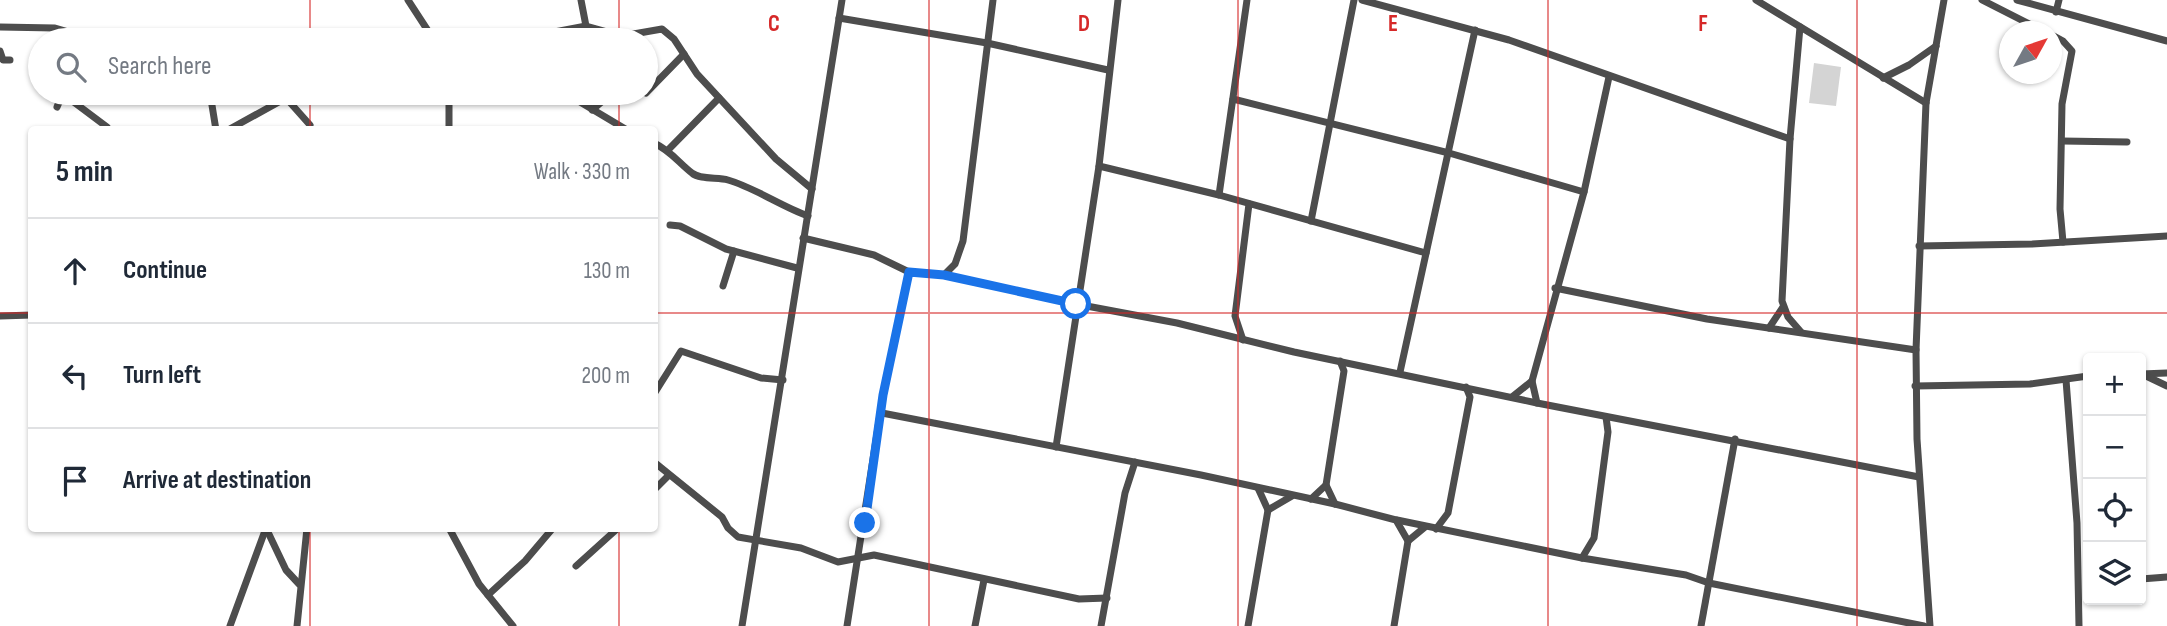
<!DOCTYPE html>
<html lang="en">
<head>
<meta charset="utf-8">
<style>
  :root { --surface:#fff; --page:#f6f6f7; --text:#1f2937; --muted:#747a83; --line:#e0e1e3 }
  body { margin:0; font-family:"Sofia Sans Condensed",sans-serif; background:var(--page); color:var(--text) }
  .controls { position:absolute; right:21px; bottom:21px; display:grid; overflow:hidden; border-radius:7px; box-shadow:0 2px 5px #0004 }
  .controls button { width:63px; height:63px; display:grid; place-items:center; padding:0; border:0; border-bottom:2px solid var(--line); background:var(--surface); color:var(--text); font:35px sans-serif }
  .compass { position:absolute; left:1999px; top:21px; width:63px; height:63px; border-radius:50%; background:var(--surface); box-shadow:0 2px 5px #0004; rotate:50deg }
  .stop { position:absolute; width:21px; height:21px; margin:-16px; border:5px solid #1a73e8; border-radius:50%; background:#fff }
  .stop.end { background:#1a73e8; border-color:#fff; box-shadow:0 2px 7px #0008 }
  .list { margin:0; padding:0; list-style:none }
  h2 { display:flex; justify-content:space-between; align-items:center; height:91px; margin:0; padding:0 28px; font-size:30px }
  h2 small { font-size:23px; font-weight:400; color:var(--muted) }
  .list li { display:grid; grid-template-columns:46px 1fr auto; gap:21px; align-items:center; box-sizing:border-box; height:105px; padding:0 28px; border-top:2px solid var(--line) }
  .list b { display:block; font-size:26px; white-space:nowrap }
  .list em { font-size:23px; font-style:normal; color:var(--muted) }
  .icon { flex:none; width:38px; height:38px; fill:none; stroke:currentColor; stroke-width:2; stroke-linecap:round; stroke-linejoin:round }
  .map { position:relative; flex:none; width:2167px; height:626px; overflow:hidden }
  .search { position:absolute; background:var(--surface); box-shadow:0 2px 5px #0004; left:28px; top:28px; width:630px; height:77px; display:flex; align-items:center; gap:18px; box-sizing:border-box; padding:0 24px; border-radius:38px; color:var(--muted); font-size:26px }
  .panel { position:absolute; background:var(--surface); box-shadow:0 2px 5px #0004; left:28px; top:126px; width:630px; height:406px; border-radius:7px }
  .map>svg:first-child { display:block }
</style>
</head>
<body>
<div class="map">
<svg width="2167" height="626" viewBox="0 0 2167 626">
  <rect width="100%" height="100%" fill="#fff"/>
  <path fill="#d4d4d4" d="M1814,63L1841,67L1836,106L1809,103Z"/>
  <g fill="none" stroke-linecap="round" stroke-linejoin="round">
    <g stroke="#4d4d4d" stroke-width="7">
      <path d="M408,0L434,40"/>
      <path d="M581,0L586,26"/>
      <path d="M1362,0L1509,40L1790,139"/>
      <path d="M1756,0L1926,103"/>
      <path d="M1982,0L2045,32"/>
      <path d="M2017,0L2167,41"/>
      <path d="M2056,12L2059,0"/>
      <path d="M839,18L987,43L1108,70"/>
      <path d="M0,27L55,28L96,40"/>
      <path d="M1800,27L1790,139L1782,301L1788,317L1801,332"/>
      <path d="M2052,35L2063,41L2072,51L2062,104L2060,209L2063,242"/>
      <path d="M412,40L428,32"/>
      <path d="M528,40L544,34L586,26L622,36L662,29L674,39L697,74L776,159L812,189"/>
      <path d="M0,51L3,60H10"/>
      <path d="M1883,78L1909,65L1936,46"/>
      <path d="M210,93L216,130"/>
      <path d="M410,93L415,97"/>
      <path d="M565,93L627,130"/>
      <path d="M646,93L684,54"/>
      <path d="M63,94L107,127"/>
      <path d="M1233,99L1449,153L1584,192"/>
      <path d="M57,107L63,93"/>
      <path d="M592,110L612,93"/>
      <path d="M228,130L286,98L310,125"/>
      <path d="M449,130V93"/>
      <path d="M2062,141L2127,142"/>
      <path d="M654,143C671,151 678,162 692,173C700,180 718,177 728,180C753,187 781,206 808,216"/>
      <path d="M669,149L719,98"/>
      <path d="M1099,166L1219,195L1426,253"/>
      <path d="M1219,195L1247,0"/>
      <path d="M1311,221L1354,0"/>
      <path d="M670,225L680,226L726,249L797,268"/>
      <path d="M803,238L874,255L909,272L944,275L1076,304L1177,323L1294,352L1537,403L1919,477"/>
      <path d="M1919,246L2032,244L2167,236"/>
      <path d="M944,275L955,264L963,241L993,0"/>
      <path d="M723,286L734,251"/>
      <path d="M1555,288L1707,319L1916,350"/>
      <path d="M0,316L32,315"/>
      <path d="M1769,328L1783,307"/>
      <path d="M1243,340L1235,316L1249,204"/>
      <path d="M1400,372L1475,30"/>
      <path d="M2141,374L2167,373"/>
      <path d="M2144,375L2167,386"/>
      <path d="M2066,380L2077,523L2079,626"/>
      <path d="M1915,386L2030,384L2088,376"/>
      <path d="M654,394L681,351L761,378L783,380"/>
      <path d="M1512,397L1532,381"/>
      <path d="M1537,403L1532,381L1584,192L1609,77"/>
      <path d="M882,413L1201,475L1335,504L1396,520L1408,541L1394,626"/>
      <path d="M1056,447L1099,166L1118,0"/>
      <path d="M654,462L722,517L728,528L738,537L801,548L838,562L874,555L1079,599L1107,598"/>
      <path d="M654,490L668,476"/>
      <path d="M1311,499L1326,485"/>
      <path d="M1335,504L1326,485L1344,371L1340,361"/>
      <path d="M1268,510L1292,496"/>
      <path d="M1397,520L1582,558L1686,575L1709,583L1924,626"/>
      <path d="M266,528L286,570L299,584"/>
      <path d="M449,528L479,584L513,626"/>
      <path d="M1436,529L1448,513L1470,397L1466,387"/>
      <path d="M1408,541L1425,527"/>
      <path d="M1582,558L1594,538L1608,432L1606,417"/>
      <path d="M576,566L618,528"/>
      <path d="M2141,579L2167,577"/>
      <path d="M488,595L525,561L553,528"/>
      <path d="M230,626L266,528"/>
      <path d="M297,626L307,528"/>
      <path d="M742,626L842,0"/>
      <path d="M847,626L883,395L909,272"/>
      <path d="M975,626L984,580"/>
      <path d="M1101,626L1125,493L1135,462"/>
      <path d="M1248,626L1268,510L1258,488"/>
      <path d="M1701,626L1735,439"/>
      <path d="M1930,626L1917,439L1916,350L1926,103L1944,0"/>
    </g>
  </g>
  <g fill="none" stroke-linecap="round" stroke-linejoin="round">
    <path stroke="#1a73e8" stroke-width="9" d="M865,523L883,395L909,272L944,275L1076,304"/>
  </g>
  <path fill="none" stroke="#d62828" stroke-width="2" stroke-opacity="0.55" d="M310,0V40M619,0V40M929,0V626M1238,0V626M1548,0V626M1857,0V626M310,93V130M619,93V130M0,313H32M654,313H2167M310,528V626M619,528V626"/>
  <g font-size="23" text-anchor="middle" font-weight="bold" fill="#d62828" stroke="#fff" stroke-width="5" stroke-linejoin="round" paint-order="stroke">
    <text x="774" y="31">C</text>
    <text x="1084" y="31">D</text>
    <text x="1393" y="31">E</text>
    <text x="1703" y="31">F</text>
  </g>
</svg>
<div class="controls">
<button>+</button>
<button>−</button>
<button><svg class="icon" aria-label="locate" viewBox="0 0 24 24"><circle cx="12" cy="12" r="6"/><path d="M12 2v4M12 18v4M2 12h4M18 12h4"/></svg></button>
<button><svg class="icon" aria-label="layers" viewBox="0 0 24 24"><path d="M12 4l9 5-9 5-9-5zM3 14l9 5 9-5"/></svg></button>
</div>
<svg class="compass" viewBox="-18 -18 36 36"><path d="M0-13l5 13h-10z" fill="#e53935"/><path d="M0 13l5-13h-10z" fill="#747a83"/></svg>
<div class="stop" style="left:1076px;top:304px"></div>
<div class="stop end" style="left:865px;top:523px"></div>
<div class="search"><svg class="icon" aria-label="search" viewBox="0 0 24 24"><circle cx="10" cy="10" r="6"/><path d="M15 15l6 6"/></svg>Search here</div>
<section class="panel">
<h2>5 min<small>Walk · 330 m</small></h2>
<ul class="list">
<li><svg class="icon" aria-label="ahead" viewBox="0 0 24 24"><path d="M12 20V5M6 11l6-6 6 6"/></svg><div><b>Continue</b></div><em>130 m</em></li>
<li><svg class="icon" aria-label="left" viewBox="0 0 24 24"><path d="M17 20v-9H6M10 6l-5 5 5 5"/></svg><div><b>Turn left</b></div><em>200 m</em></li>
<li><svg class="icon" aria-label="arrive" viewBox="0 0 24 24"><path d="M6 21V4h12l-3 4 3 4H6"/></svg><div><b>Arrive at destination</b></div></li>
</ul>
</section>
</div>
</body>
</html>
